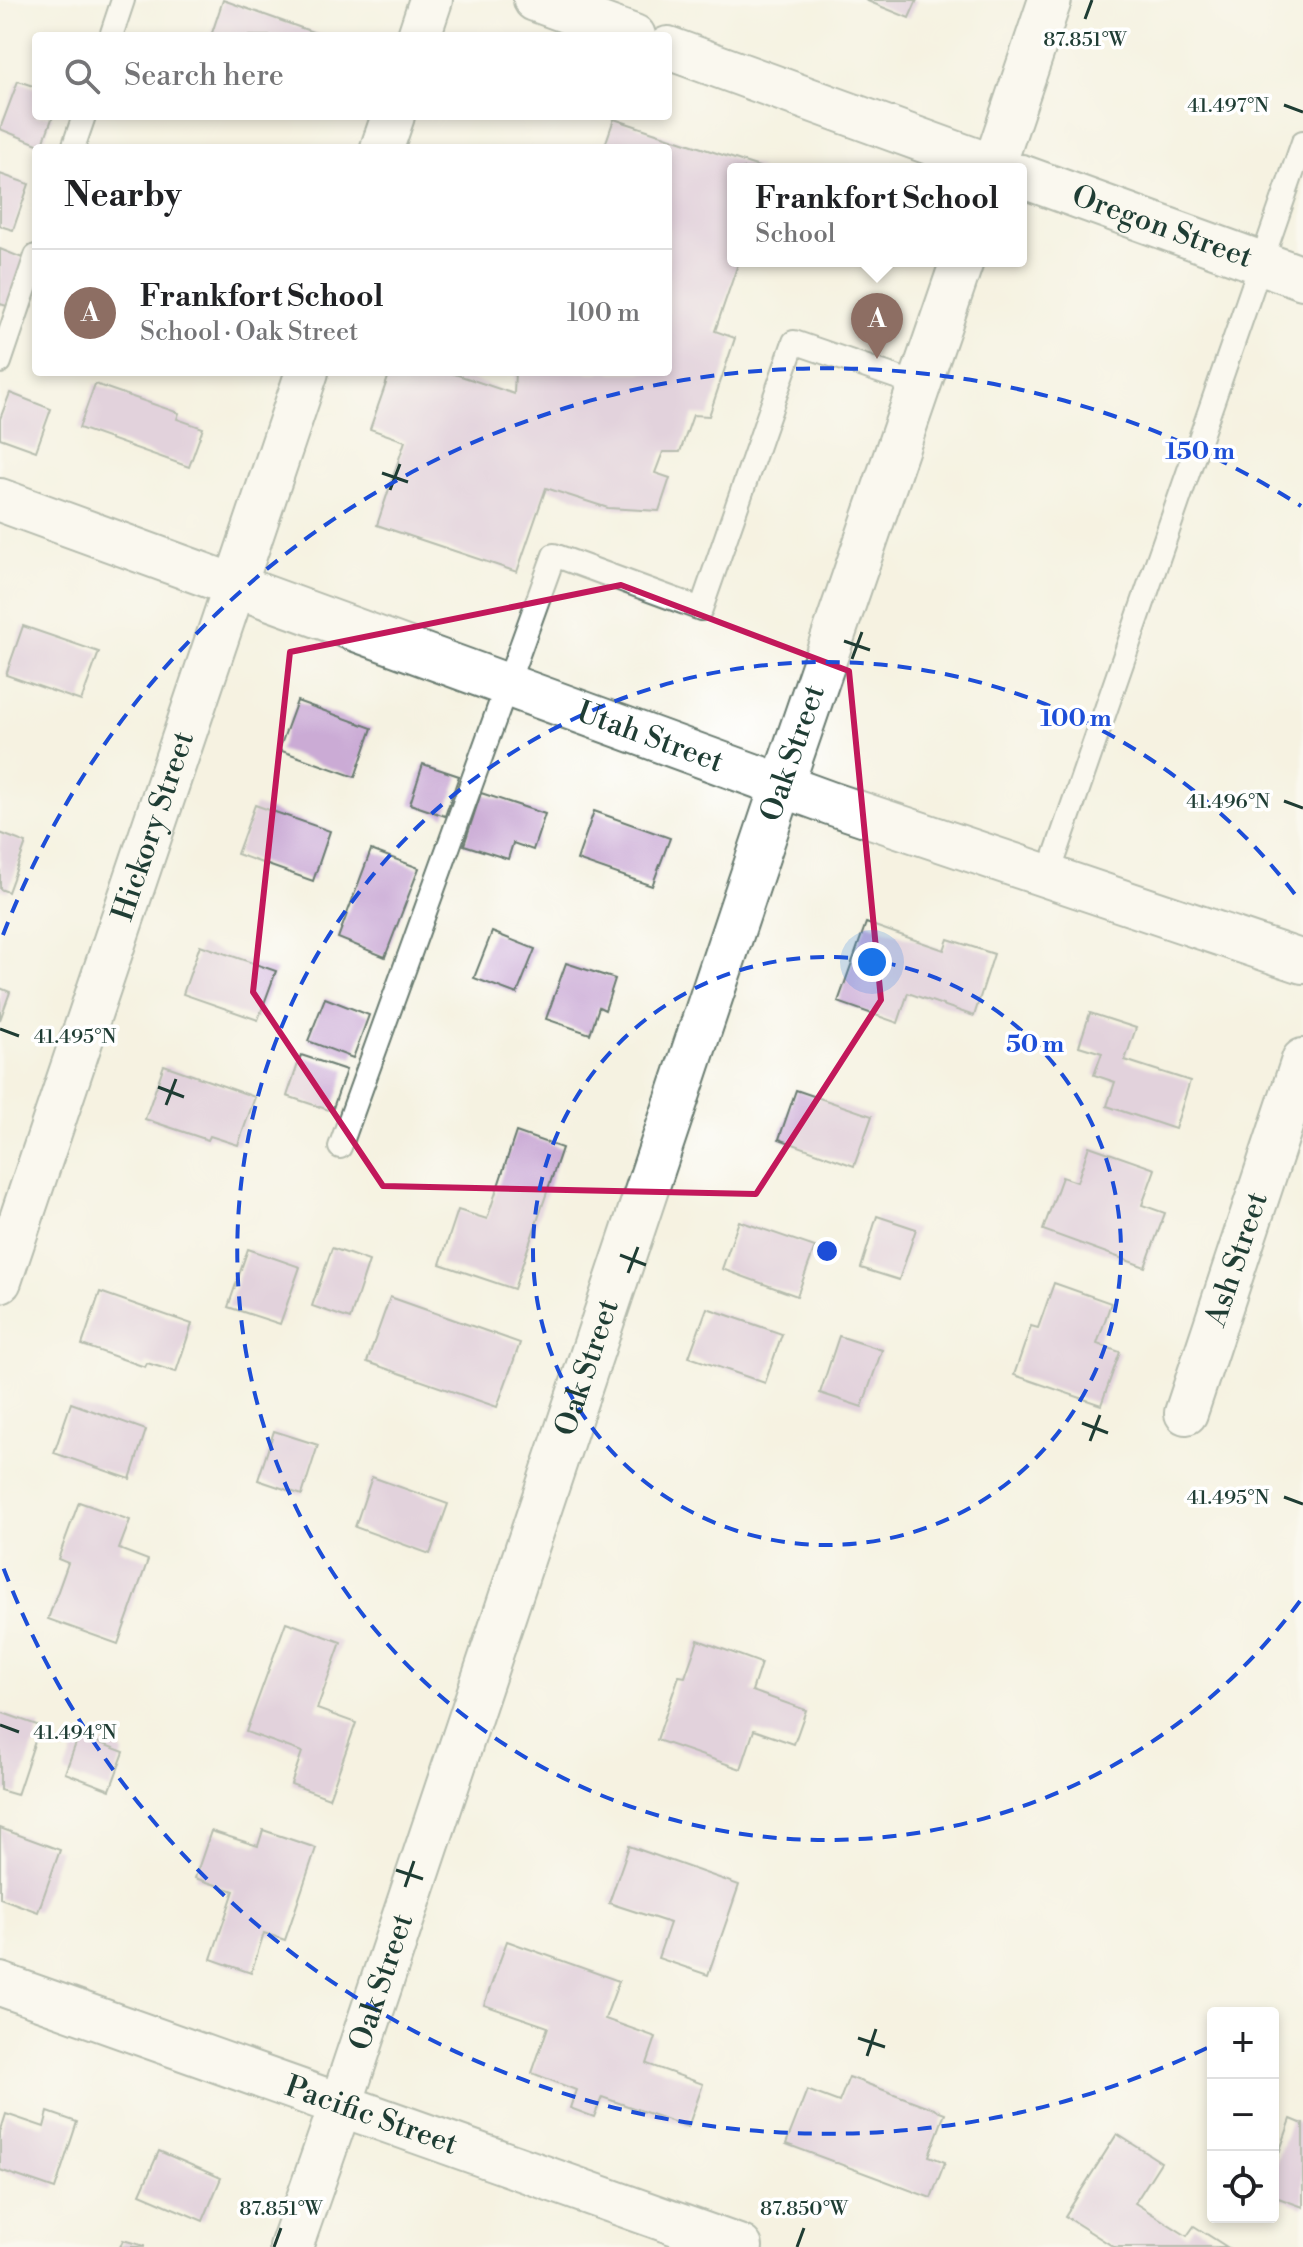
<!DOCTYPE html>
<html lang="en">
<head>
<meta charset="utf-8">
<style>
  :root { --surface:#fff; --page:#f2f2f2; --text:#202124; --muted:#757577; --line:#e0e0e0; --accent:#111827 }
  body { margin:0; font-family:"Libre Bodoni",serif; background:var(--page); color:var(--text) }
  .controls { position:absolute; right:24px; bottom:24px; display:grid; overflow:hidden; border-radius:8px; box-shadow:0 4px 12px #0003 }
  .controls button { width:72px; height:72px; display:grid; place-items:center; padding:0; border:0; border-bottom:2px solid var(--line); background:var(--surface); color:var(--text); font:40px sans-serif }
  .you { position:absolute; left:872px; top:962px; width:28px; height:28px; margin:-20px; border:6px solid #fff; border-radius:50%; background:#1a73e8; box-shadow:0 0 0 12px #1a73e833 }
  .badge { display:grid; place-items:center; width:52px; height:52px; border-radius:50%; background:var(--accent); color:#fff; font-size:26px; font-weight:700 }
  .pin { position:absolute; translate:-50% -66px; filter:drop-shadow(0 2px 4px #0008) }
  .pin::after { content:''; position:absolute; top:42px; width:28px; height:24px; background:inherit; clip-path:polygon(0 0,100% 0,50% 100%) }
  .popup { position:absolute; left:727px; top:163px; width:300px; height:104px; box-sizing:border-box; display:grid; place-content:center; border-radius:8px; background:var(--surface); filter:drop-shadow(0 2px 6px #0005); font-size:26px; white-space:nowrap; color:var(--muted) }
  .popup b { font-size:30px; color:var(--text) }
  .popup::after { content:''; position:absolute; left:50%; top:100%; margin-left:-16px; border:16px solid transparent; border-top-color:var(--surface) }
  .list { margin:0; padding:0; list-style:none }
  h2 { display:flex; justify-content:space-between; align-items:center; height:104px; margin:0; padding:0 32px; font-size:34px }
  h2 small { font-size:26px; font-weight:400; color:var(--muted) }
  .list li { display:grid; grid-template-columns:52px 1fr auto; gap:24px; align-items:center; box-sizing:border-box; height:128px; padding:0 32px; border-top:2px solid var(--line) }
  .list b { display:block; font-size:30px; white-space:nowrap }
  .list p { margin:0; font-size:26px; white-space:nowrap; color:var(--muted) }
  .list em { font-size:26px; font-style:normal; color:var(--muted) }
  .icon { flex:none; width:44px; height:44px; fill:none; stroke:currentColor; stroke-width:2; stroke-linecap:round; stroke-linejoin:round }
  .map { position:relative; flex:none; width:1303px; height:2247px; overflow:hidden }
  .search { position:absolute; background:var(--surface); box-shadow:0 4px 12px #0003; left:32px; top:32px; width:640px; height:88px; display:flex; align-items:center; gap:20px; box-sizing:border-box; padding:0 28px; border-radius:8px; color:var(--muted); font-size:30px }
  .panel { position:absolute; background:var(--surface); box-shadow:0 4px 12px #0003; left:32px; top:144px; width:640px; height:232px; border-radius:8px }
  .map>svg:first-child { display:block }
</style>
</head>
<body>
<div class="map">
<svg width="1303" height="2247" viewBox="0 0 1303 2247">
  <rect width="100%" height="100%" fill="#fff"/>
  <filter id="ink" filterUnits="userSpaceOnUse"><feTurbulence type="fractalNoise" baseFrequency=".0125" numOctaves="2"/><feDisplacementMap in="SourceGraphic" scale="16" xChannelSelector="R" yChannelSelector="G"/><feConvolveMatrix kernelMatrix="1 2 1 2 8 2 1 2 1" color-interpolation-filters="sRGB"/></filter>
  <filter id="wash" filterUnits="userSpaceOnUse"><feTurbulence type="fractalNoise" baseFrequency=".006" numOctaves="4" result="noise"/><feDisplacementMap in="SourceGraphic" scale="32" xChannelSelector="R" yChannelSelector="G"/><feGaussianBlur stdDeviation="1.8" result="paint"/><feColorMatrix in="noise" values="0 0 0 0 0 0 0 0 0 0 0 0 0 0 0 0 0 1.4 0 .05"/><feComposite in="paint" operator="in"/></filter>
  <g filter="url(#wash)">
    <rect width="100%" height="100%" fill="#f5f2e1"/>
    <g id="blocks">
      <g fill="#cbabd5">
        <path d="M223,0L324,36H211Z"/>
        <path d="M865,0H917L909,18Z"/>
        <path d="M18,81L36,87V116H53L42,146L0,129Z"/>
        <path d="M614,119L762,168L733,169V261H739L715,331L735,338L709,416L693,415L680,452H663L655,473L670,478L659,511L608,508L546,488L517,572L377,525L405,441L370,429L390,372H449L514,394L515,372H668V148H604Z"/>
        <path d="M0,174L29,184L13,230L0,226Z"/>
        <path d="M0,249L25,259L7,306L0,304Z"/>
        <path d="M95,384L179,413L177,419L203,428L189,467L79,428Z"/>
        <path d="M10,393L51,409L36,451L0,438V419Z"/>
        <path d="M23,626L99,652L81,701L6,675Z"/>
        <path d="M297,701L372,728L355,777L279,750Z"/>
        <path d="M423,764L459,776L445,816L410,804Z"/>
        <path d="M481,793L545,814L533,850L513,843L508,859L464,845Z"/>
        <path d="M255,805L330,831L313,881L237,854Z"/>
        <path d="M594,811L670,838L652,886L577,860Z"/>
        <path d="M0,833L26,843L8,892L0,889Z"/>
        <path d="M371,850L419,868L385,957L338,938Z"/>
        <path d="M866,923L944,950L948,939L994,954L974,1016L908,993L898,1023L838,1002Z"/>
        <path d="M492,932L535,949L517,994L474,978Z"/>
        <path d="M200,945L276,971L258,1020L183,994Z"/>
        <path d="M566,963L615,979L605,1010L599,1007L590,1034L546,1019Z"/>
        <path d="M0,988L10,992L0,1020Z"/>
        <path d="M325,998L369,1015L353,1058L308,1041Z"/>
        <path d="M1090,1013L1136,1028L1125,1060L1190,1081L1175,1129L1107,1106L1115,1082L1094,1075L1102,1053L1079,1046Z"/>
        <path d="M301,1055L346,1070L332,1111L287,1096Z"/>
        <path d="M164,1065L255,1097L238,1145L210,1136L208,1140L145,1119Z"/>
        <path d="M796,1090L872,1116L854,1166L779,1139Z"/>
        <path d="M516,1132L562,1148L514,1289L440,1264L458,1210L487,1219Z"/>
        <path d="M1089,1146L1155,1169L1142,1205L1165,1213L1145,1267L1043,1230L1062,1177L1077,1182Z"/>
        <path d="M877,1216L916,1229L899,1280L861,1268Z"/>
        <path d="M739,1221L815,1247L797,1296L722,1269Z"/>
        <path d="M332,1248L369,1261L350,1319L312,1306Z"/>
        <path d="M248,1249L300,1267L280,1324L228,1307Z"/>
        <path d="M1054,1283L1111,1303L1097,1344L1120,1352L1101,1405L1014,1375L1031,1326L1038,1328Z"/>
        <path d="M100,1292L192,1324L176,1372L147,1363L145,1367L82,1345Z"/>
        <path d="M390,1297L520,1343L497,1407L367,1362Z"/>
        <path d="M707,1308L782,1334L765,1383L689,1357Z"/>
        <path d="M839,1336L882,1350L862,1407L820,1393Z"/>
        <path d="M71,1403L146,1430L130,1479L54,1453Z"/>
        <path d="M274,1431L318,1445L302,1495L258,1480Z"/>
        <path d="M372,1477L448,1504L430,1554L355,1527Z"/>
        <path d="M79,1502L130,1520L119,1549L148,1560L118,1644L48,1619L68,1563L58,1559Z"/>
        <path d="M286,1622L341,1642L317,1709L356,1723L329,1798L291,1784L302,1752L246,1732Z"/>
        <path d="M698,1640L761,1663L752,1691L806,1710L794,1744L754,1730L741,1769L657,1740L679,1676L685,1677Z"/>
        <path d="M0,1712L40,1726L17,1795L0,1790Z"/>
        <path d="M79,1735L124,1752L110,1790L65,1773Z"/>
        <path d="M0,1828L60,1850L38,1912L0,1898Z"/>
        <path d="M263,1830L316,1848L285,1940L264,1933L251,1973L211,1959L234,1891L195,1878L211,1831L258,1846Z"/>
        <path d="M629,1846L739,1885L708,1975L658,1958L670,1923L609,1903Z"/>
        <path d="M507,1941L619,1981L605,2019L656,2037L647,2064L703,2084L688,2127L602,2097L594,2117L570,2108L576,2090L532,2073L548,2027L484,2005Z"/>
        <path d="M849,2077L945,2113L929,2156L945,2162L931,2198L786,2144L807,2090L839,2102Z"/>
        <path d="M48,2112L77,2122L55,2189L0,2170V2133L6,2114L44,2127Z"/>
        <path d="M1291,2119L1303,2124V2207L1273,2196V2170Z"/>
        <path d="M1117,2134L1161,2162L1135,2203L1187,2236L1194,2226L1227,2247H1114L1065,2216Z"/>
        <path d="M159,2151L221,2178L203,2221L140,2194Z"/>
        <path d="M123,2240L144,2246V2247H120Z"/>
      </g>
    </g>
  </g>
  <g filter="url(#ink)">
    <use href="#blocks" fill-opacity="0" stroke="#6a7c71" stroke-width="2"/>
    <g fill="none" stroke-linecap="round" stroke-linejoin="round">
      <g stroke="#6a7c71" stroke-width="26">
        <g id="service">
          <path d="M111,36L123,0"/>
          <path d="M73,148L84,116"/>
          <path d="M0,362L36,256"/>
          <path d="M1048,876L1303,142"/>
          <path d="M340,1147L554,555L701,609L794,342L919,385"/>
        </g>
      </g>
      <g stroke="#6a7c71" stroke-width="46">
        <g id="minor">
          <path d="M535,0L634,36"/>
          <path d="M419,36L431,0"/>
          <path d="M668,48L1001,169"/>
          <path d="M382,148L393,116"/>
          <path d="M993,169L1050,0"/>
          <path id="s1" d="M1021,176L1303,278"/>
          <path id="s2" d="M0,500L830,803L1303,962"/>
          <path id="s3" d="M0,1281L307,372"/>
          <path id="s4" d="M1186,1413L1303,1060"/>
          <path id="s5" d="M0,1984L741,2247"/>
          <path id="s6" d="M291,2247L340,2107L782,785L962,261"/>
        </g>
      </g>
      <use href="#service" stroke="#fff" stroke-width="22"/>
      <use href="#minor" stroke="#fff" stroke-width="42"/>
    </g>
  </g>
  <path d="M0 0H1303V2247H0ZM621,585L849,671L881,1000L756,1194L383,1186L253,992L290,652Z" fill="#f5f2e1" fill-opacity=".55" fill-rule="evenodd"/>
  <path fill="none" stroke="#c2185b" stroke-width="6" stroke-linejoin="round" d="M621,585L849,671L881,1000L756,1194L383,1186L253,992L290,652Z"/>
  <path fill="none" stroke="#1f3d34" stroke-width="3" d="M1085,19L1092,0M1284,105L1303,112M382,473L408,482M390,490L400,464M844,641L870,650M852,659L862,632M1284,801L1303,808M0,1029L19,1036M158,1087L184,1097M166,1105L176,1079M620,1255L646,1265M628,1273L638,1247M1082,1423L1108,1433M1090,1441L1100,1415M1284,1497L1303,1504M0,1725L19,1732M396,1870L423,1879M405,1887L414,1861M858,2038L885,2047M867,2056L876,2029M274,2247L281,2228M797,2247L804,2228"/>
  <g fill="none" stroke="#1d4ed8" stroke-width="4" stroke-dasharray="14 10">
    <circle cx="827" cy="1251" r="294"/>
    <path d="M1300 1601A589 589 0 1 1 1300 901"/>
    <path d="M1207 2048A883 883 0 0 1 3 1567M3 935A883 883 0 0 1 1301 506"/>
  </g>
  <g text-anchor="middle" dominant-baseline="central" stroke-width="7" stroke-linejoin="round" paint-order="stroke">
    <g font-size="30" fill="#1f3d34" stroke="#fff">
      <text stroke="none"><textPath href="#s1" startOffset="150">Oregon Street</textPath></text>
      <text stroke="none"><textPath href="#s2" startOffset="692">Utah Street</textPath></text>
      <text stroke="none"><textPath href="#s6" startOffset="1576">Oak Street</textPath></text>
      <text stroke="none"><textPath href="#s3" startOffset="480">Hickory Street</textPath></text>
      <text stroke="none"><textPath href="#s4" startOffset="162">Ash Street</textPath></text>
      <text stroke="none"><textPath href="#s6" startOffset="928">Oak Street</textPath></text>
      <text stroke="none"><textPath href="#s6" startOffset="280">Oak Street</textPath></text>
      <text stroke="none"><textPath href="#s5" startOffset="394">Pacific Street</textPath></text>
    </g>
  </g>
  <g font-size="20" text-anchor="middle" fill="#1f3d34" stroke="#fff" stroke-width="7" stroke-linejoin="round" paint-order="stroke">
    <text x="1085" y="46">87.851°W</text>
    <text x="1228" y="112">41.497°N</text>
    <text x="1228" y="808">41.496°N</text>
    <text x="75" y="1043">41.495°N</text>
    <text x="1228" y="1504">41.495°N</text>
    <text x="75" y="1739">41.494°N</text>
    <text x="281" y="2215">87.851°W</text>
    <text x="804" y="2215">87.850°W</text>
  </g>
  <circle cx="827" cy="1251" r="12" fill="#1d4ed8" stroke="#fff" stroke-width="4"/>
  <g font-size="24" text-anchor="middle" font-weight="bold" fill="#1d4ed8" stroke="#fff" stroke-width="7" stroke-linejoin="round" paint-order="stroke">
    <text x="1200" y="459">150 m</text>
    <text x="1076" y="726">100 m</text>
    <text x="1035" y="1052">50 m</text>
  </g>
</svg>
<div class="controls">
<button>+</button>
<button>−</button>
<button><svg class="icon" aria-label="locate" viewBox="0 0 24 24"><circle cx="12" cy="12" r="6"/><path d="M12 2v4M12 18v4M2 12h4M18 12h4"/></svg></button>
</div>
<div class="you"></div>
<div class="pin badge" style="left:877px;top:359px;background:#8d6e63">A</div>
<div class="popup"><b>Frankfort School</b>School</div>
<div class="search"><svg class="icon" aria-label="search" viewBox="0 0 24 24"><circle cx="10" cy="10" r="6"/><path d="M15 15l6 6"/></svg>Search here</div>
<section class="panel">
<h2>Nearby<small></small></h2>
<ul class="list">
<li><span class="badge" style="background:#8d6e63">A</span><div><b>Frankfort School</b><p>School · Oak Street</p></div><em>100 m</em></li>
</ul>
</section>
</div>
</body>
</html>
